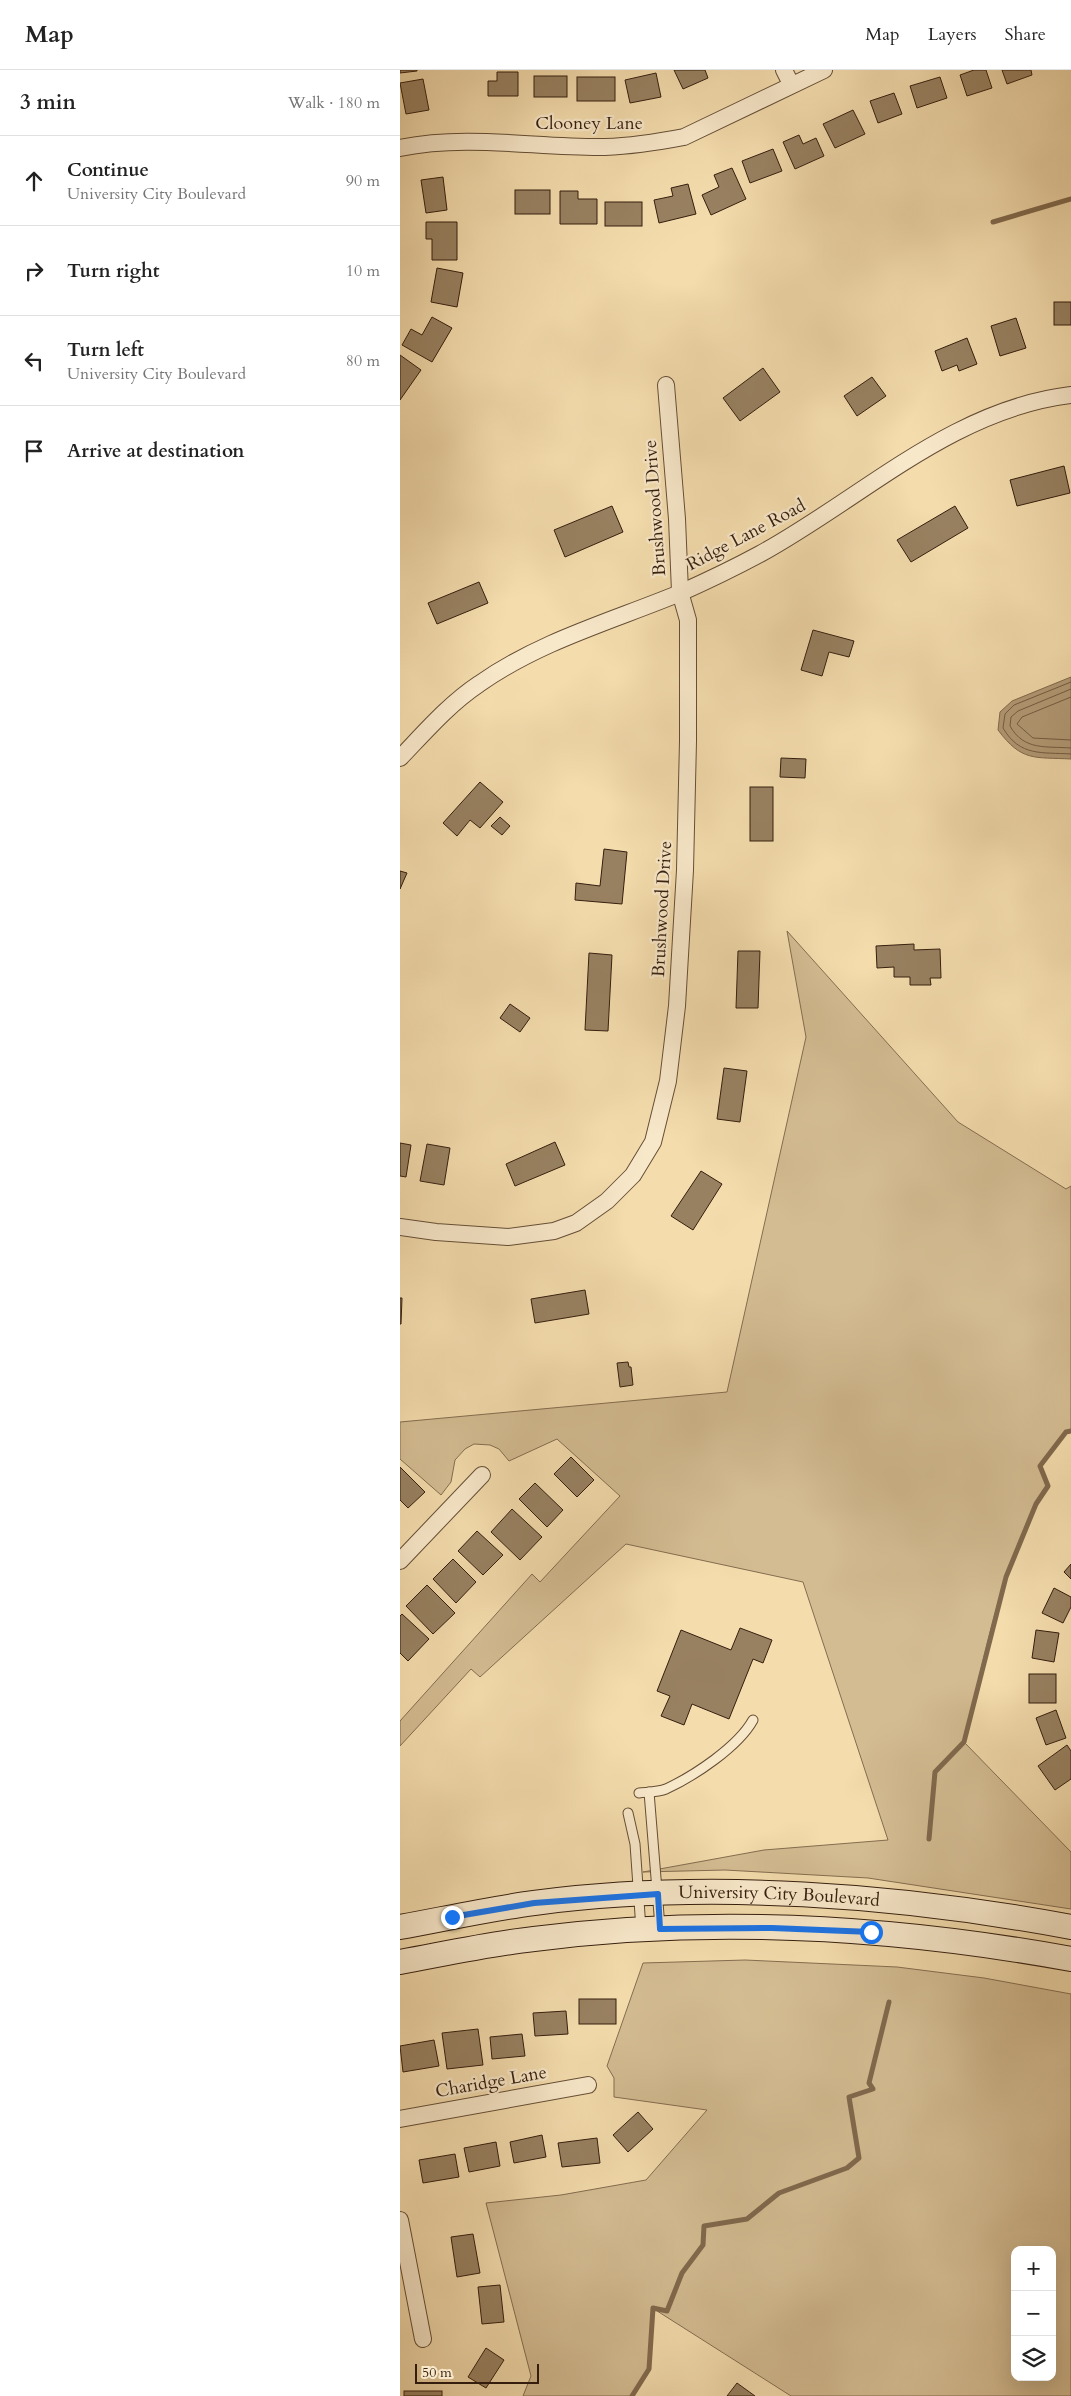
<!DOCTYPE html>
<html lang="en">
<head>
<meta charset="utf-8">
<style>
  :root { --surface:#fff; --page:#f6f6f6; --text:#222; --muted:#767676; --line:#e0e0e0 }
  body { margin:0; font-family:Cardo,serif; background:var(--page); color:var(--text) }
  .controls { position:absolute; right:15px; bottom:15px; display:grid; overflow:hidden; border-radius:10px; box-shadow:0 5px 20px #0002 }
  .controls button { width:45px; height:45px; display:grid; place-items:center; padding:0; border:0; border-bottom:1px solid var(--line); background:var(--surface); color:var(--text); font:25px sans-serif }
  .scale { position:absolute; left:15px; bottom:12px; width:124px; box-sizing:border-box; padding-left:5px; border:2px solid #351e0e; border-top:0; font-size:14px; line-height:18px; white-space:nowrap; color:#351e0e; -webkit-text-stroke:4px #f8e8ca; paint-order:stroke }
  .stop { position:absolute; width:15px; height:15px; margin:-11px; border:4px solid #1a73e8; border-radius:50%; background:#fff }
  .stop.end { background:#1a73e8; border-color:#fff; box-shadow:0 1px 5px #0008 }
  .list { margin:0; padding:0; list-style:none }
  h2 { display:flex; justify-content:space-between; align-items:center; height:65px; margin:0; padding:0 20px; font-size:21px }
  h2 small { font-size:16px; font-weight:400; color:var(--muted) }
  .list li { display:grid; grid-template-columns:32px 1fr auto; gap:15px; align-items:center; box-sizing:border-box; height:90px; padding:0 20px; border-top:1px solid var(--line) }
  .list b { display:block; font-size:19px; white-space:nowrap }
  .list p { margin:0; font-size:16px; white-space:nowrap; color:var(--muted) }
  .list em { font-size:16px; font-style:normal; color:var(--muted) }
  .icon { flex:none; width:28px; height:28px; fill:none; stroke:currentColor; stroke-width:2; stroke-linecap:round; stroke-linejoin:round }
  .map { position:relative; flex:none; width:671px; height:2326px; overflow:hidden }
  header { display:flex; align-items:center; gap:30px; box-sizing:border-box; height:70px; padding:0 25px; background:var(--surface); border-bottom:1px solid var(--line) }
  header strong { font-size:24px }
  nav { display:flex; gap:28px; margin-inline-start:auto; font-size:18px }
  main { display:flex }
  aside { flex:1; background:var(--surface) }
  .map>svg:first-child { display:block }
</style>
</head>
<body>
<header>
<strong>Map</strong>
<nav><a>Map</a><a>Layers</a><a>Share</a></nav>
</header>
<main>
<aside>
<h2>3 min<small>Walk · 180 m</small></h2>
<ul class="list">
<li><svg class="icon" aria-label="ahead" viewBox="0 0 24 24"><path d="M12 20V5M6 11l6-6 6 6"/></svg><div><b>Continue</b><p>University City Boulevard</p></div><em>90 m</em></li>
<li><svg class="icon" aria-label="right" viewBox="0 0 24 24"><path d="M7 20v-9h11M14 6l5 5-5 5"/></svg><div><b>Turn right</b></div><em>10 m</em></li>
<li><svg class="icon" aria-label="left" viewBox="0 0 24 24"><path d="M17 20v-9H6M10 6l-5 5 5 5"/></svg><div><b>Turn left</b><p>University City Boulevard</p></div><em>80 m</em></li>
<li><svg class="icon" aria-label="arrive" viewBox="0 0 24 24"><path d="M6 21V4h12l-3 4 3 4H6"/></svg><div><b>Arrive at destination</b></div></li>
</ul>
</aside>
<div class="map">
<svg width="671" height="2326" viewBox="0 0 671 2326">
  <rect width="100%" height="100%" fill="#f4dcad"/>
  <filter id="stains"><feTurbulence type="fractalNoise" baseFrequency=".004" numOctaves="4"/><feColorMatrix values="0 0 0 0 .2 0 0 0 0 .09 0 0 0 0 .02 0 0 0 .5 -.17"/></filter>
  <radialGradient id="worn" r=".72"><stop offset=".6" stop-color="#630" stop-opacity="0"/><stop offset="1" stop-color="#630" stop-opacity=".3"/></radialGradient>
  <g fill="#d4bc92" stroke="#846d50" fill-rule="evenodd">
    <path d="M387,861L558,1052L666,1119L671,1116V1361L666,1362L640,1396L648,1416C602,1483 584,1592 564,1672L671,1782V1839L468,1808L325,1800L243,1802L364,1780L488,1770L403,1512L226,1474L80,1607L71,1599L0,1676V1651L132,1504L140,1512L220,1426L157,1369L109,1391L99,1379L90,1375L74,1374L65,1379L55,1390L51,1412L41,1425L0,1389V1352L327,1322L406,967Z"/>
    <path d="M345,1890L497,1897L584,1908L671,1924V2326H391L254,2239L249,2299L232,2326H123L131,2306L86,2133L161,2125L246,2110L307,2040L214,2027V2008L207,1996L243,1893ZM615,2180H652V2307H615Z"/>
  </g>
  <path fill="#b39b77" stroke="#81694d" d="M671,607V689C634,687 622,692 598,660L600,642L612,631Z"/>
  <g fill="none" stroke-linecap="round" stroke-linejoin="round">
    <g stroke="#745c42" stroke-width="1">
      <path d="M671,612L614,635L605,644L603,658C620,687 642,682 671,684"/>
      <path d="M671,619L618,641L611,647L610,656C624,681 646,676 671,678"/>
      <path d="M671,627L622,647L617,654L633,668L671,670"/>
    </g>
    <g stroke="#81694d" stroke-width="5">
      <path d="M593,152L671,129"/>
      <path d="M529,1769L535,1702L564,1672L606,1507L636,1434L648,1416L640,1396L666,1362L671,1361"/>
      <path d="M232,2326L249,2299L253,2238L267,2241L282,2203L303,2175L304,2156L347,2149L379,2123L447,2098L459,2088L449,2027L473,2019L469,2013L489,1932"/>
    </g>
  </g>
  <g fill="#988161" stroke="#351e0e">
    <path d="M0,0H17V1L0,3Z"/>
    <path d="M274,0H305L308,8L283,19Z"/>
    <path d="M574,0H586L592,18L567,26L560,5Z"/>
    <path d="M602,0H631L632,5L607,14Z"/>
    <path d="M97,2H118V26H88V11H97Z"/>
    <path d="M256,3L261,27L230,33L225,10Z"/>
    <rect x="134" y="6" width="33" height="21"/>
    <rect x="177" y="7" width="38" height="24"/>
    <path d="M540,7L547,28L517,38L510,16Z"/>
    <path d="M23,9L29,40L6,44L0,13Z"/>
    <path d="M494,23L502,44L478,53L470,31Z"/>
    <path d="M453,40L465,64L435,78L423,54Z"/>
    <path d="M399,65L403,74L416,68L424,86L395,99L383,72Z"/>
    <path d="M373,79L382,101L350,113L342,91Z"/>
    <path d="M332,98L346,129L311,145L302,125L319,117L314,105Z"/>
    <path d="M43,107L47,140L26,143L21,110Z"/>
    <path d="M288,114L296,144L259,153L254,130L273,126L271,118Z"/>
    <rect x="115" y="120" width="35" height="24"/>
    <path d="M160,121H178V129H197V154H160Z"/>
    <rect x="205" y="132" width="37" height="24"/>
    <path d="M26,152H57V190H32V169H26Z"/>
    <path d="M37,198L63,203L57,237L31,232Z"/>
    <rect x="654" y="232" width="17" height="23"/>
    <path d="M32,247L52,258L32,292L2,275L11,259L22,265Z"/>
    <path d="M616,248L626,278L600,286L591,256Z"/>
    <path d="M567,268L577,294L559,301L557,295L542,301L535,281Z"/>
    <path d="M0,285L21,300L0,330Z"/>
    <path d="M363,298L380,322L340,351L323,328Z"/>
    <path d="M472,307L486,326L457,346L444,326Z"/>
    <path d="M664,396L670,423L617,436L610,410Z"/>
    <path d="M212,436L223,462L165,487L154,460Z"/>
    <path d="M555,436L568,458L511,492L497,470Z"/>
    <path d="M79,512L88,533L37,554L28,533Z"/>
    <path d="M413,560L454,571L449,587L429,582L422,606L401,600Z"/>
    <path d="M381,688L406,689L405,708L380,707Z"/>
    <path d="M80,712L103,732L80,758L70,750L57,766L43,753Z"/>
    <rect x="350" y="717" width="23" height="54"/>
    <path d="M100,747L110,756L102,765L91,756Z"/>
    <path d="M204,779L227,782L222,834L175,830L176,813L200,816Z"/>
    <path d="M0,801L7,803L0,819Z"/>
    <path d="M514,874V880L540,879L541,908H530L531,915H510V907H494V897L477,898L476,876Z"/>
    <path d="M338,881H360L358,938H336Z"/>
    <path d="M189,883L212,885L208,961L185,960Z"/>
    <path d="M110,934L130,948L120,962L100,948Z"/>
    <path d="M324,998L347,1001L340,1052L317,1049Z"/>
    <path d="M155,1072L165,1095L115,1116L106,1094Z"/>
    <path d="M0,1073L11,1075L6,1107L0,1106Z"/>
    <path d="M27,1074L50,1078L44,1115L20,1111Z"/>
    <path d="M301,1101L322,1114L293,1160L271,1146Z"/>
    <path d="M185,1220L189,1244L135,1253L131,1229Z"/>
    <path d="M0,1228H2L1,1254H0Z"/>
    <path d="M228,1292L229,1297H231L233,1315L220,1317L217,1293Z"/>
    <path d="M171,1387L194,1410L177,1427L154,1404Z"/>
    <path d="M0,1397L25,1422L8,1438L0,1430Z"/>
    <path d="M135,1413L163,1440L147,1457L119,1429Z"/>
    <path d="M112,1439L142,1467L120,1490L91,1462Z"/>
    <path d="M77,1461L103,1485L83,1505L58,1481Z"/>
    <path d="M53,1489L76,1512L56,1533L33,1509Z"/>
    <path d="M671,1494V1509L664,1502Z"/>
    <path d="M27,1515L55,1543L33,1564L6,1536Z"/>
    <path d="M654,1518L671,1527V1537L663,1553L642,1543Z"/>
    <path d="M2,1544L29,1569L8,1591L0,1583V1546Z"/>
    <path d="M340,1558L372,1570L363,1593L353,1589L329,1649L292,1634L284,1655L261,1646L270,1626L257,1621L281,1560L331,1580Z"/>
    <path d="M636,1560L659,1563L654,1592L632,1588Z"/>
    <rect x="629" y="1604" width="27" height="29"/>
    <path d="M656,1640L666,1668L646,1675L636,1648Z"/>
    <path d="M667,1675L671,1681V1709L655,1720L638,1696Z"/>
    <rect x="179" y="1929" width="37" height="25"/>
    <path d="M166,1941L168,1964L135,1966L133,1943Z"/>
    <path d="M78,1959L83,1995L47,1999L42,1963Z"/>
    <path d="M122,1964L125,1986L92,1989L90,1967Z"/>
    <path d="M34,1970L39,1996L3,2002L0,1976Z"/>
    <path d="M238,2042L253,2059L228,2082L213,2065Z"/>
    <path d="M142,2065L146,2087L114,2093L110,2072Z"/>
    <path d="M197,2068L200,2093L162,2097L158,2073Z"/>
    <path d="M96,2072L100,2096L69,2102L64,2078Z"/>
    <path d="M55,2084L59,2107L23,2113L19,2090Z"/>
    <path d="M73,2164L80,2203L57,2207L51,2167Z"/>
    <path d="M100,2215L104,2252L82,2254L78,2217Z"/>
    <path d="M86,2278L104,2290L86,2318L68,2307Z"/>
    <path d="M337,2313L355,2326H327Z"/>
    <rect x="4" y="2321" width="38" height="5"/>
  </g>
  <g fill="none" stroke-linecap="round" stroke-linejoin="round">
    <g stroke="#654e36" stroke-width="11">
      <g id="service">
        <path d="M249,1722L260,1857"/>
        <path d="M239,1723C248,1722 258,1722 266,1719C294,1706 338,1677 353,1650"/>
        <path d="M228,1743L235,1774L241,1859"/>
      </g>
    </g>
    <g stroke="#654e36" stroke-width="18">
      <g id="minor">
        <path d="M384,0L391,14"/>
        <path d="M0,78C68,64 136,78 205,77C232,76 258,72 284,67L424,0"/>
        <path d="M0,688C25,662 49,634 79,614C140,571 212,551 280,523C307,511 334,498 360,484C461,429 552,339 671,325"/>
        <path d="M0,1157L36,1162L108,1167L154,1161L176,1153L207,1131L233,1105L253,1072L268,1011L277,936L285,800L288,671V550L280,522L277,449L266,315"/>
        <path d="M0,1491L82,1405"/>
        <path d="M0,2049L188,2015"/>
        <path d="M0,2150L23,2269"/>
      </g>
    </g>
    <g stroke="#351e0e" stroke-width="26">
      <g id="secondary">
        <path id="s1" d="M0,1857C44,1849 89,1839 134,1833C307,1810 500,1825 671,1857"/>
        <path d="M0,1892C44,1884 89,1874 134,1869C312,1846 495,1857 671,1889"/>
      </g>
    </g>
    <use href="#service" stroke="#f8e8ca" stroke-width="9"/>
    <use href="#minor" stroke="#f8e8ca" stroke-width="16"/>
    <use href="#secondary" stroke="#f8e8ca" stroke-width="24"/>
  </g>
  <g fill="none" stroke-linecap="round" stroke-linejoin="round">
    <path stroke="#1a73e8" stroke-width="6" d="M52,1847L134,1833L258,1824L260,1859L372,1858L471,1862"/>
  </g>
  <g text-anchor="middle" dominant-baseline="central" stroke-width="4.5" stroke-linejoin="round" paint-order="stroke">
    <g font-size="18" fill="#351e0e" stroke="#f8e8ca">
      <text x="189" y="53">Clooney Lane</text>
      <text transform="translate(255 438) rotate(-94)">Brushwood Drive</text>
      <text transform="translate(346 465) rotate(-28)">Ridge Lane Road</text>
      <text transform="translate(262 839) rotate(-87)">Brushwood Drive</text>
      <text stroke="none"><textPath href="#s1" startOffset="382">University City Boulevard</textPath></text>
      <text transform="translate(91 2012) rotate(-10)">Charidge Lane</text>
    </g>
  </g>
  <rect width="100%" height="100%" filter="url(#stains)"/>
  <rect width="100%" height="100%" fill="url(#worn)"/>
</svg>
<div class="controls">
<button>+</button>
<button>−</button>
<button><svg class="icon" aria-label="layers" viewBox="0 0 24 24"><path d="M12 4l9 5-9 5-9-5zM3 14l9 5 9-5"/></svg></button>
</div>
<div class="scale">50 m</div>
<div class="stop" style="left:471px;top:1862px"></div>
<div class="stop end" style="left:52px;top:1847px"></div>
</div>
</main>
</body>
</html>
